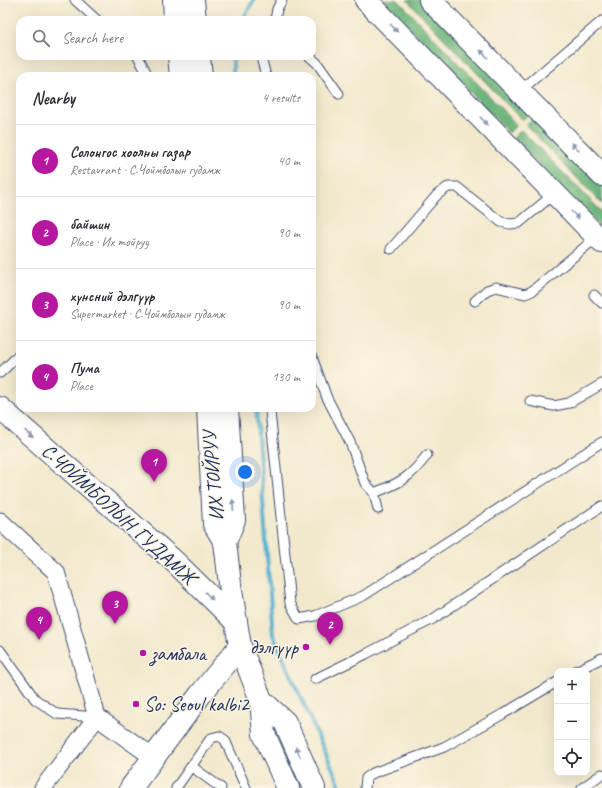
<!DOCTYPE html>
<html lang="en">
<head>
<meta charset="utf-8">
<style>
  :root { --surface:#fff; --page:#f7f7f7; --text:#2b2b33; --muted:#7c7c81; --line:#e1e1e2; --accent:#b5179e }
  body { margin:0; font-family:Caveat,sans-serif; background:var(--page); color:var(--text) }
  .controls { position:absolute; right:12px; bottom:12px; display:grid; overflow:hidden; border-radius:8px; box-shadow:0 4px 16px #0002 }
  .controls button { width:36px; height:36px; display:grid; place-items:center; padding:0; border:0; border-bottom:1px solid var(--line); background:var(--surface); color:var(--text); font:20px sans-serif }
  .you { position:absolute; left:245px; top:472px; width:14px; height:14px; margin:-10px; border:3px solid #fff; border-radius:50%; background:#1a73e8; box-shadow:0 0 0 6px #1a73e833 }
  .badge { display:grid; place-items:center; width:26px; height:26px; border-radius:50%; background:var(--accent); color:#fff; font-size:13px; font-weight:700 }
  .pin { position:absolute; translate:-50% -33px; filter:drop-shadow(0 1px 2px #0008) }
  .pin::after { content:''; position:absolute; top:21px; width:14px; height:12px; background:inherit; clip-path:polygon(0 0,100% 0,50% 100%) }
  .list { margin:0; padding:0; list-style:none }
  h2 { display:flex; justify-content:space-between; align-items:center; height:52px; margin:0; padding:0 16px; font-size:17px }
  h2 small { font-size:13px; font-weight:400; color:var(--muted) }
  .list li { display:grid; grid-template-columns:26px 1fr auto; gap:12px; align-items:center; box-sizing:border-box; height:72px; padding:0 16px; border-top:1px solid var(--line) }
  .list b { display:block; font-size:15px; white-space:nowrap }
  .list p { margin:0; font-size:13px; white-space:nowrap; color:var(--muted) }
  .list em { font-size:13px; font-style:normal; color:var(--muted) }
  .icon { flex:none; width:22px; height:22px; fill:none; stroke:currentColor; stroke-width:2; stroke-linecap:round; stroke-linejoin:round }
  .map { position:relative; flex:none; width:602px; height:788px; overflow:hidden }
  .search { position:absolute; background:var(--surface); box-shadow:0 4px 16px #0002; left:16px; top:16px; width:300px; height:44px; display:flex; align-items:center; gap:10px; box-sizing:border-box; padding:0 14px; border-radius:12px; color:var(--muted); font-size:15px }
  .panel { position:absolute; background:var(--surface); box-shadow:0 4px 16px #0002; left:16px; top:72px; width:300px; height:340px; border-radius:12px }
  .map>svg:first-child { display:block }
</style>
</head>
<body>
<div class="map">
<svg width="602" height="788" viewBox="0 0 602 788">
  <rect width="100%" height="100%" fill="#fcf5e5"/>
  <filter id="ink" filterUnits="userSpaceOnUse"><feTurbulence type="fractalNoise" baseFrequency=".025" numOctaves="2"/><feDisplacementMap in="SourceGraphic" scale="8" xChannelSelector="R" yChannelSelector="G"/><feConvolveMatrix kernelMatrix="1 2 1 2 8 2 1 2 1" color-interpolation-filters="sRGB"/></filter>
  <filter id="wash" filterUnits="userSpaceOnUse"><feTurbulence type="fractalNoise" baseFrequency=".012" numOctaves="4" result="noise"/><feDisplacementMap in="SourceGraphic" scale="16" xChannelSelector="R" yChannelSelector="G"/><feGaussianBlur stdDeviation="0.9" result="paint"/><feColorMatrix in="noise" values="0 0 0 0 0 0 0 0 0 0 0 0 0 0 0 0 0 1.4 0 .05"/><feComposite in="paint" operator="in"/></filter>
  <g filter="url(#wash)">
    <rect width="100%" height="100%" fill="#f2e9cd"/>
    <g fill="#6db57b" stroke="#44726c">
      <path d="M383,0H398L517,125L509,133Z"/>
      <path d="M407,0H423L530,113L522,120Z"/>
      <path d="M534,117L602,187V204L526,125Z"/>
      <path d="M521,130L602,212V229L513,138Z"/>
    </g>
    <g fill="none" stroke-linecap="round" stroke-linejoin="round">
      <g stroke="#4faece" stroke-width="4">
        <path d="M242,20L254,0"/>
        <path d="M233,76V56"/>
        <path d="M256,408L273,635L341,788"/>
      </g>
    </g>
  </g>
  <g filter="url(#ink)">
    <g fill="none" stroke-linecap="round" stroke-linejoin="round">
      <g stroke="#3b4b6f" stroke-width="11">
        <g id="lane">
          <path d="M75,0L97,20"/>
          <path d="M275,20L277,9L282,0"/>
          <path d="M138,56L148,76"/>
          <path d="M263,56L262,61L266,76"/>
          <path d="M309,56L317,63L339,94"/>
          <path d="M520,91L602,21"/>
          <path d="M391,249L437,195L448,187H457L501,222L510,224L519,223L554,194"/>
          <path d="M594,295L602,303"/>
          <path d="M475,301L487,290L496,287L525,294L532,291L597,237"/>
          <path d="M312,357L327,398L350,442L365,483L374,493L378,509"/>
          <path d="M0,373L20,354"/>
          <path d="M530,401L554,406L569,403L602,384"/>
          <path d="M270,411L290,603L299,619L315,616L363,596L602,442"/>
          <path d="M374,493C400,483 410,478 427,455"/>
          <path d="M0,650L35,699L57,714L97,717"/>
          <path d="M576,671L602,658"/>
          <path d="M315,679L366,654L433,619L602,506"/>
          <path d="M191,766L221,788"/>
          <path d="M176,788L211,738L219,736L225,740L246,788"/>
          <path d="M365,788L366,778L373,773L444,747L503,714L557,682"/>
          <path d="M582,788L602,774"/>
        </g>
      </g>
      <g stroke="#3b4b6f" stroke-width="19">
        <g id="street">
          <path d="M0,521L56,572L97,717L153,757"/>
          <path d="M43,788L97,717"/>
        </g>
      </g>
      <g stroke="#3b4b6f" stroke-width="24">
        <g id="secondary">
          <path d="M366,0L602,242"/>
          <path d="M430,0L602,175"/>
          <path d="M0,408L175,562L236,622"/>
          <path d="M131,788L200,695L240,646"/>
        </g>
      </g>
      <g stroke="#3b4b6f" stroke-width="24">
        <g id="primary">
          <path d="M174,0L175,20"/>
          <path d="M193,0L195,20"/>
          <path d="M179,56L181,76"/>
          <path d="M199,56L201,76"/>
          <path d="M208,408L214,524L225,542L230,584L236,622L240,646L261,700L264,734L288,788"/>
          <path d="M225,542L234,520L227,408"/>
          <path d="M261,700L285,722L314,788"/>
        </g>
      </g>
      <use href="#lane" stroke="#fff" stroke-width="9"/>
      <use href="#street" stroke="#fff" stroke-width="17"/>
      <use href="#secondary" stroke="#fff" stroke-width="22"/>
      <use href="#primary" stroke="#fff" stroke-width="22"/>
    </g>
    <defs><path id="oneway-solid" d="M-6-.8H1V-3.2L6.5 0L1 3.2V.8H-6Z"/></defs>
    <g fill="#8d97ae">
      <use href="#oneway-solid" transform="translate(394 28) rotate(46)"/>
      <use href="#oneway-solid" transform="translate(484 54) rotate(-135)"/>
      <use href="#oneway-solid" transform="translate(484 121) rotate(46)"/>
      <use href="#oneway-solid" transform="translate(575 147) rotate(-134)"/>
      <use href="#oneway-solid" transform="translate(575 215) rotate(45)"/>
      <use href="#oneway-solid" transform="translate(29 434) rotate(41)"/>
      <use href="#oneway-solid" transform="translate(233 505) rotate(-94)"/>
      <use href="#oneway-solid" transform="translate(209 596) rotate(45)"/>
      <use href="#oneway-solid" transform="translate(298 752) rotate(-114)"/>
    </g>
  </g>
  <g fill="#b5179e" stroke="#fcf5e5" stroke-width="1.5">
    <circle cx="306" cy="647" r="4"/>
    <circle cx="143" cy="653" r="4"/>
    <circle cx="136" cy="704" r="4"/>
  </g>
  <g text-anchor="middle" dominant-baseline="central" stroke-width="3" stroke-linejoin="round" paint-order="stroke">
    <g font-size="20" fill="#1b2f5e" stroke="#fcf5e5">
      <text transform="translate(213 476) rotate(-95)">ИХ ТОЙРУУ</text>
      <text transform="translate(119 514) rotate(42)">С.ЧОЙМБОЛЫН ГУДАМЖ</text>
    </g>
    <g font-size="20" fill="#1b2f5e" stroke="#fcf5e5" text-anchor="start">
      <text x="298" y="647" text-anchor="end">дэлгүүр</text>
      <text x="151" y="653">замбала</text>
      <text x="144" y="704">So: Seoul kalbi2</text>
    </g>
  </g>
</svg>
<div class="controls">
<button>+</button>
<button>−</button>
<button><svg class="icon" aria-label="locate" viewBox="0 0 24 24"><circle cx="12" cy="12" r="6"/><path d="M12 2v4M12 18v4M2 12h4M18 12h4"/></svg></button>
</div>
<div class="you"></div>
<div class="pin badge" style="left:154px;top:482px">1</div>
<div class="pin badge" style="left:330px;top:645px">2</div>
<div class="pin badge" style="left:115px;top:624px">3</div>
<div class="pin badge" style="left:39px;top:640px">4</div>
<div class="search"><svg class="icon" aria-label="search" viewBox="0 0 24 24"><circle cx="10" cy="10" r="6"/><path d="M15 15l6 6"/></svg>Search here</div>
<section class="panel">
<h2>Nearby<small>4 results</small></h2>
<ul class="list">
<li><span class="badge">1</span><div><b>Солонгос хоолны газар</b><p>Restaurant · С.Чоймболын гудамж</p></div><em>40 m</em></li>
<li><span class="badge">2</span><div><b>байшин</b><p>Place · Их тойруу</p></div><em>90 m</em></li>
<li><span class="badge">3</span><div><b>хүнсний дэлгүүр</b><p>Supermarket · С.Чоймболын гудамж</p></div><em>90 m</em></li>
<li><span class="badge">4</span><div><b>Пума</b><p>Place</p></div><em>130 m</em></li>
</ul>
</section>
</div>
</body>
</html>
